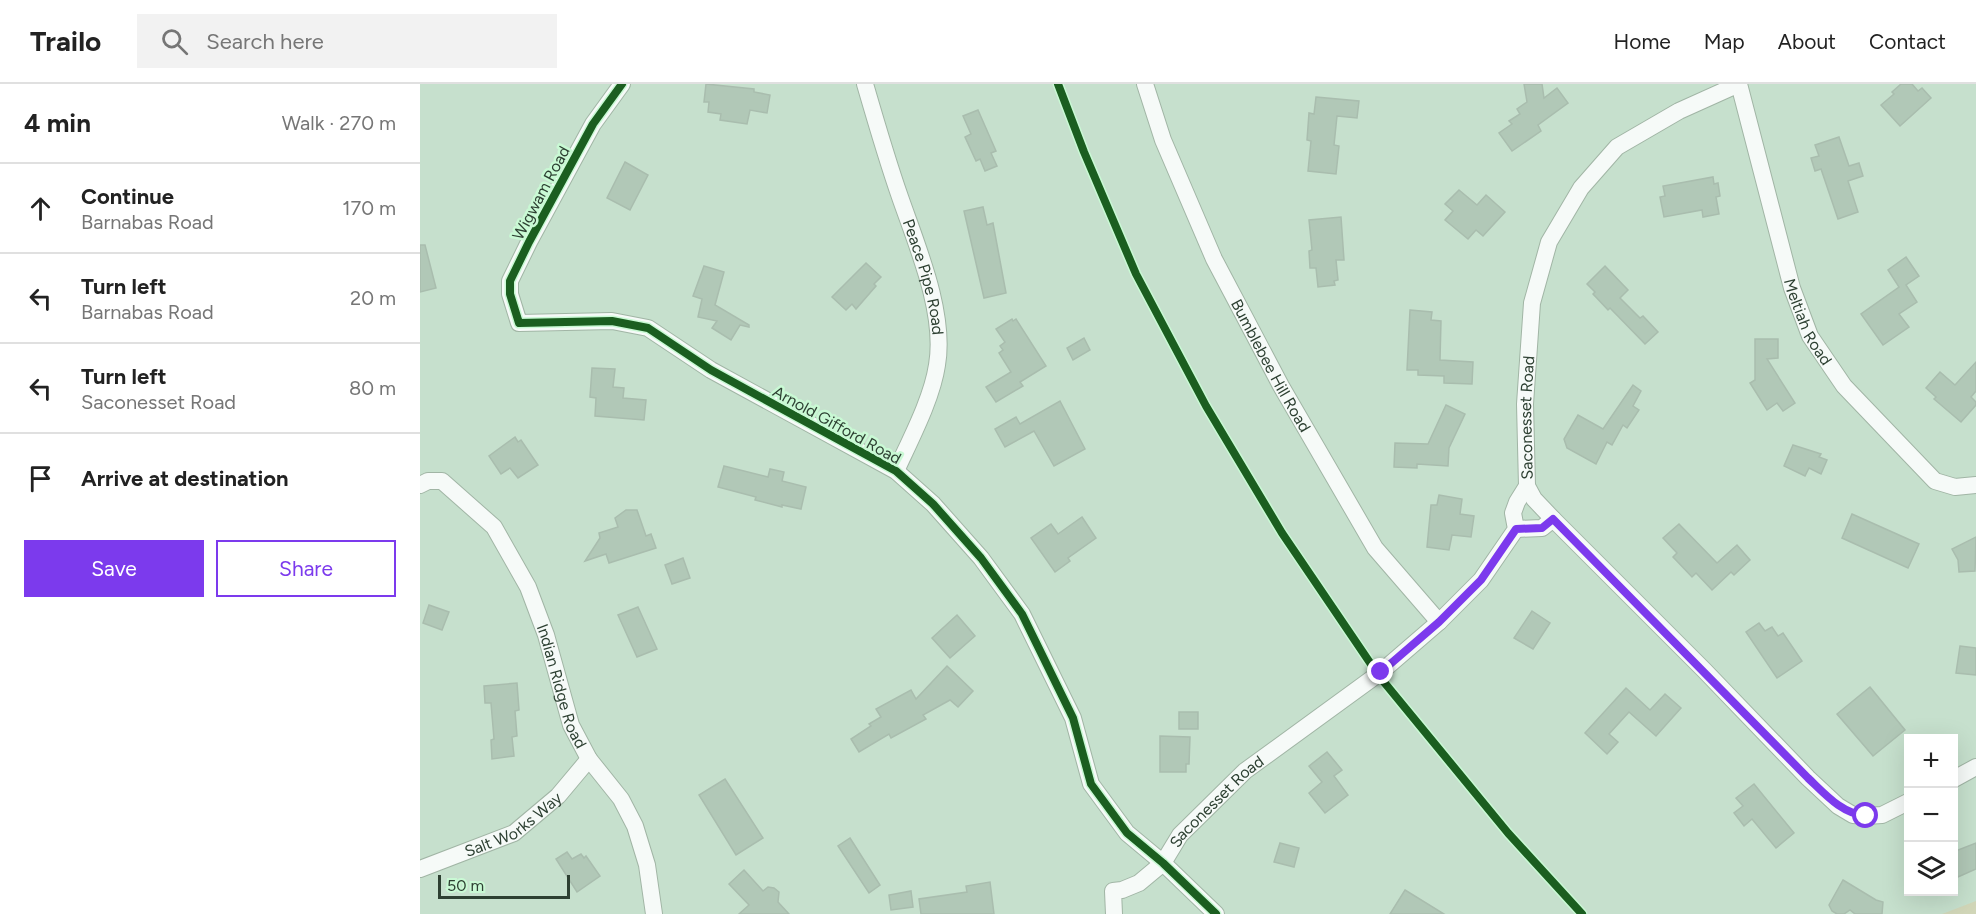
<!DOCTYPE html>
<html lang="en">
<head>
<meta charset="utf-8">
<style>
  :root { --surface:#fff; --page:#f2f2f2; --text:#222; --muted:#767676; --line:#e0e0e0; --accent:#7c3aed }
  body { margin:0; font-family:Figtree,sans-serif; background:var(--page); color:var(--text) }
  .controls { position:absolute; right:18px; bottom:18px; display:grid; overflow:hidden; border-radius:0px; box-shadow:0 6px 24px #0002 }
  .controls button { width:54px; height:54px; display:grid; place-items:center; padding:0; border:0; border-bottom:2px solid var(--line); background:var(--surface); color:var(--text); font:30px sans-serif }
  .scale { position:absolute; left:18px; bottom:15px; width:132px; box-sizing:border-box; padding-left:6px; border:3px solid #2d4032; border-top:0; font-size:16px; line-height:21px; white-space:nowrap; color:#2d4032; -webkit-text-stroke:4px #c9f9d4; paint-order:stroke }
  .stop { position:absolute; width:18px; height:18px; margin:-14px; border:4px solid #7c3aed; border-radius:50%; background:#fff }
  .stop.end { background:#7c3aed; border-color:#fff; box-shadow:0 2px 6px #0008 }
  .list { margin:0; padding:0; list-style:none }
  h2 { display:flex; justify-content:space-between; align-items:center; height:78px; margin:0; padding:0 24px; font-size:26px }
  h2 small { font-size:20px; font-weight:400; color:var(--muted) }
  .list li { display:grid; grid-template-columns:39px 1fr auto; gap:18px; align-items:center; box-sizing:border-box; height:90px; padding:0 24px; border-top:2px solid var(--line) }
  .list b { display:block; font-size:22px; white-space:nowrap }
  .list p { margin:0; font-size:20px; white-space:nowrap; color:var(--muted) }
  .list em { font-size:20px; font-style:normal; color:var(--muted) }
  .actions { display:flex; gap:12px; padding:18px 24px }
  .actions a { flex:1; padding:14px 0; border:2px solid var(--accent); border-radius:0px; text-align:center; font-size:21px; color:var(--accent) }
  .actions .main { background:var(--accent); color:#fff }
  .icon { flex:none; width:33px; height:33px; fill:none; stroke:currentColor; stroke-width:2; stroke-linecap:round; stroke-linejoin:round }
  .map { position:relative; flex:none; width:1556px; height:830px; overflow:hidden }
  header { display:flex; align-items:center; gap:36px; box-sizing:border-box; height:84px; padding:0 30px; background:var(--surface); border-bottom:2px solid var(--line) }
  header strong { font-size:28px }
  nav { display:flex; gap:33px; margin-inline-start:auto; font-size:21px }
  .search { width:420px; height:54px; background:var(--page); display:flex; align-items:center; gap:15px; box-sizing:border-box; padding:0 21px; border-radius:0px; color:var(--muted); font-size:22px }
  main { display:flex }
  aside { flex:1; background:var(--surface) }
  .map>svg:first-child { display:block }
</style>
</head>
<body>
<header>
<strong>Trailo</strong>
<div class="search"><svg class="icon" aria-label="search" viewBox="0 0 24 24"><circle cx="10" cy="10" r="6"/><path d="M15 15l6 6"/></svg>Search here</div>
<nav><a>Home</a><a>Map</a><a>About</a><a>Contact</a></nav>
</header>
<main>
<aside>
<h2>4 min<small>Walk · 270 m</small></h2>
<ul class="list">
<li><svg class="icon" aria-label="ahead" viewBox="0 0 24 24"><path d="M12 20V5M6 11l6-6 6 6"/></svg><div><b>Continue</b><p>Barnabas Road</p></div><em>170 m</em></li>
<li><svg class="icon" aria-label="left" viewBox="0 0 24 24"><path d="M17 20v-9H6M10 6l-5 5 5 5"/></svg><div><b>Turn left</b><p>Barnabas Road</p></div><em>20 m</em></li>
<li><svg class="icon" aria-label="left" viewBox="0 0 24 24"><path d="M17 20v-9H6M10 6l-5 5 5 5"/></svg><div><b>Turn left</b><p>Saconesset Road</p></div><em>80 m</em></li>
<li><svg class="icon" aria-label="arrive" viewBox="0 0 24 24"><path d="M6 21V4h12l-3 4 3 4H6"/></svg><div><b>Arrive at destination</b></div></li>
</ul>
<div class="actions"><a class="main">Save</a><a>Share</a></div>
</aside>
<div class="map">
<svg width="1556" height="830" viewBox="0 0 1556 830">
  <rect width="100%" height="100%" fill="#c6e0cd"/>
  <path fill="#d1d6b8" d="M1556,817V830H1522Z"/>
  <g fill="#b1c8b7" stroke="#a9bdae" stroke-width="1.5">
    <path d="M286,0L334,5V8L350,11L347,29L330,26L327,40L300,36L301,30L288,28L289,18H284Z"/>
    <path d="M1104,0H1122L1124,14L1137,4L1148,19L1118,41L1121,47L1092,67L1079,49L1092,40L1089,37L1100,30L1097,25L1107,18Z"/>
    <path d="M1481,0H1492L1498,7L1502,4L1511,14L1480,42L1461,21L1474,10L1472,8Z"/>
    <path d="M896,13L939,17L937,34L917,32L914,61L919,62L916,90L888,87L891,57L887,56L889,29L894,30Z"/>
    <path d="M558,26L576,67L571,69L577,82L565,87L560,75L556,77L545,53L551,50L543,32Z"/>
    <path d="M1419,53L1429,82L1439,79L1443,92L1428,97L1438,128L1418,135L1401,85L1395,87L1391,74L1399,72L1395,61Z"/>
    <path d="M205,78L228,91L210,126L187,114Z"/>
    <path d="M1293,93L1294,100L1298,99L1300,112L1296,113L1299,130L1283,133L1282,126L1244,133L1240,113L1245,112L1243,102Z"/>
    <path d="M1039,106L1057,121L1066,111L1085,128L1063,152L1056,146L1048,155L1025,136L1033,127L1025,120Z"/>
    <path d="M563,123L567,141L573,139L586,209L564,214L544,127Z"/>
    <path d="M921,133L924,176H916L918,196L914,197L915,201L898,203L896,184H890L889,167L892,166L889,136Z"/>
    <path d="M0,161H5L16,204L0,208Z"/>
    <path d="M1486,173L1499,192L1486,201L1497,218L1479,230L1489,243L1463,261L1441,230L1479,203L1468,186Z"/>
    <path d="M446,179L461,193L454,200L456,202L436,225L432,220L426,226L412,213Z"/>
    <path d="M284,182L304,188L295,221L329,241V243L320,241L311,256L292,244L297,237L278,233L282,215L273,212Z"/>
    <path d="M1185,182L1208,206L1200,214L1220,234L1223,232L1238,248L1225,260L1190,224L1188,226L1173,210L1175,208L1167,200Z"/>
    <path d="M990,226L1012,228L1011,236L1021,237L1020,276L1053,278L1052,300L1024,299V292L998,291V286H987Z"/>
    <path d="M592,235L593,237L596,235L626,282L600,298L603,302L576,318L566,303L591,288L579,269L583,266L580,262L585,258L576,245Z"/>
    <path d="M664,254L670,266L653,276L647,264Z"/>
    <path d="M1335,255H1358V274L1347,275L1375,319L1363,327L1357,319L1347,326L1330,299L1335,296Z"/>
    <path d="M1556,278V307L1551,313L1556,318V321L1541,338L1514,315L1516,313L1506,304L1520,288L1535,301Z"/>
    <path d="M172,284L195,285L193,303L204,304L203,314L226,316L224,336L175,332L176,314L170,313Z"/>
    <path d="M1213,301L1221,307L1213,322L1219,326L1207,344L1203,341L1192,361L1187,358L1176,380L1147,364L1144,355L1158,331L1183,345Z"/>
    <path d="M640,317L665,365L634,382L614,347L585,363L575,345L596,333L600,340Z"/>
    <path d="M1026,321L1045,330L1029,364L1028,382L997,380V384L974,383L975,359L1008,360Z"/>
    <path d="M95,353L98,358L101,356L118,381L98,394L90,384L81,390L69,372Z"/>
    <path d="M1373,361L1401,370L1399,373L1407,376L1401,390L1389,384L1385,392L1364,382Z"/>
    <path d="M304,382L348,393L350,385L364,388L362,397L386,403L381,425L362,421V423L335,416L336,413L298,403Z"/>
    <path d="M1019,411L1042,415L1040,430L1054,432L1051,453L1032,451L1029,466L1007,463L1011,421H1017Z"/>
    <path d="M206,426H217L226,452L231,450L236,464L189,479L186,470L165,477L180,454L179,449L198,443L195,434Z"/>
    <path d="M1432,430L1499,460L1488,484L1422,454Z"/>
    <path d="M662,433L676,454L648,474L650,477L635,488L611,454L631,440L638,450Z"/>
    <path d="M1259,440L1297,479L1317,461L1330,476L1314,491L1311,488L1292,506L1276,489L1272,493L1253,473L1257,469L1243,454Z"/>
    <path d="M1556,453L1555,487L1539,488L1538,476L1532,465Z"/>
    <path d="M263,474L270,494L252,500L245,481Z"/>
    <path d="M9,521L29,528L22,546L3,539Z"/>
    <path d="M218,523L237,565L217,573L198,531Z"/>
    <path d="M1112,527L1130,539L1113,565L1094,554Z"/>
    <path d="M537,531L555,552L530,574L512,554Z"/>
    <path d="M1339,539L1345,547L1352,543L1358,552L1363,549L1382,577L1357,594L1326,548Z"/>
    <path d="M1540,562L1556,564V591L1536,589Z"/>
    <path d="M527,582L553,607L538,623L530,616L503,631L506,635L471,654L469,650L439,668L431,655L451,642L449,640L461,633L456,625L491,606L496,615Z"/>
    <path d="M97,599L99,626L95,627L97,652L92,653L94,672L72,675L71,656L74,655L71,619H65L64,602Z"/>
    <path d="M1450,603L1485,646L1453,672L1417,630Z"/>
    <path d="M1206,604L1230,626L1245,610L1261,624L1236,652L1209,628L1189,650L1198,658L1187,670L1165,649Z"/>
    <rect x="759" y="628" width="19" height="17"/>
    <path d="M740,652L770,653L769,680H766V688H740Z"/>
    <path d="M907,668L922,686L914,692L928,711L905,729L889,709L902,698L889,682Z"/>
    <path d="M305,695L343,754L316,771L279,711Z"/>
    <path d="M1334,700L1374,749L1356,764L1332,735L1324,742L1314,729L1323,722L1316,714Z"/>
    <path d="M430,754L460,801L449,809L418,762Z"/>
    <path d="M860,759L879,764L874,783L854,778Z"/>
    <path d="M1556,759V785L1538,793L1533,781V768Z"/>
    <path d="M147,768L152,775L161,770L164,774L166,772L180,792L157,808L136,775Z"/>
    <path d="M324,786L343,807L348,803L354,804L359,808L358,818L369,830H319L329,821L309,800Z"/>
    <path d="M1423,796L1456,816L1463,818L1462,830H1435L1430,826L1424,830H1417L1412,827L1409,821Z"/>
    <path d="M570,798L574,830H501L499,815L547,808L546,802Z"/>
    <path d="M985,806L1024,830H970Z"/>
    <path d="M491,807L493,823L471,826L469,811Z"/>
  </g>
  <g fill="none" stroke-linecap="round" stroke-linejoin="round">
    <g stroke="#a1b5a5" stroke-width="18">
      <g id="street">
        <path d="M202,0L173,40L109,158L90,197V210L99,239L192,237L228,244L291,286L476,387L513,420L561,474L602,530L653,634L671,700L707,749L743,779L796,830"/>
        <path id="s1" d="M445,0C456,38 467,76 480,113C497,162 526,229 517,281C512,315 490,356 476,387"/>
        <path id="s2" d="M725,0L743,56L794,175L861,302L955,464L1019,538"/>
        <path id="s3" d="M1319,0L1372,204L1390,252L1424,302L1515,397L1535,403L1556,401"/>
        <path id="s4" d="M0,401L8,397H22L74,443L108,503L126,551L151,641L169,675L201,715L215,742L227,781L234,830"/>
        <path d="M1107,402L1114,415L1133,435"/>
        <path d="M1096,445L1122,444L1133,435L1284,586L1388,694L1418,722L1433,731L1446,732L1462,731L1488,718"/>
        <path d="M1534,695L1556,683"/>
        <path id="s5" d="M0,785L94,749L138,712L169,675"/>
        <path id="s6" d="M694,830L693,807L702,806L719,799L743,779L760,751L825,687L961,588L1019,538L1061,496L1096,445L1093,429L1097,418L1107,402L1105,320L1112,219L1129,158L1161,104L1197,63L1259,27L1319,0"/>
      </g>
    </g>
    <use href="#street" stroke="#f6faf8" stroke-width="16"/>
    <g stroke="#c9f9d4" stroke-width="11">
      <g id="cycleway">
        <path d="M202,0L173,40L109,158L90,197V210L99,239L192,237L228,244L291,286L476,387L513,420L561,474L602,530L653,634L671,700L707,749L743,779L796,830"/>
        <path d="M638,0L664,68L716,190L786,322L862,449L959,592L1088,749L1162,830"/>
      </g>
    </g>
    <use href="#cycleway" stroke="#1b5e20" stroke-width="8"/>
  </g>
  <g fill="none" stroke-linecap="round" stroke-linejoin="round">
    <path stroke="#7c3aed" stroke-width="8" d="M961,588L1019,538L1061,496L1096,445L1122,444L1133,435L1388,694C1406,711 1421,729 1446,732"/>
  </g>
  <g text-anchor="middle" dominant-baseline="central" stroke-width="5" stroke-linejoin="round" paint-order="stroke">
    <g font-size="16" fill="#2d4032" stroke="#c9f9d4">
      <text transform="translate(121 109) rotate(-62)">Wigwam Road</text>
      <text stroke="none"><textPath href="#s1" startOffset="202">Peace Pipe Road</textPath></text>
      <text stroke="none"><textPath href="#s3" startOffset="248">Meltiah Road</textPath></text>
      <text stroke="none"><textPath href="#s2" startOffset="309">Bumblebee Hill Road</textPath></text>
      <text stroke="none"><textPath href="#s6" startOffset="687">Saconesset Road</textPath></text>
      <text transform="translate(417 341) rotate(29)">Arnold Gifford Road</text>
      <text stroke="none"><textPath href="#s4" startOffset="266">Indian Ridge Road</textPath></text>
      <text stroke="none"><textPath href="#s6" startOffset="164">Saconesset Road</textPath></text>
      <text stroke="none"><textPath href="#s5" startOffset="104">Salt Works Way</textPath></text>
    </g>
  </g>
</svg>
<div class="controls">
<button>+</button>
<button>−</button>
<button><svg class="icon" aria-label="layers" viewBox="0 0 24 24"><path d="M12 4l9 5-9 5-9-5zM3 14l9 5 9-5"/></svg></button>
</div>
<div class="scale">50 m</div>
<div class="stop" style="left:1446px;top:732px"></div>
<div class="stop end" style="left:961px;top:588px"></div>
</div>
</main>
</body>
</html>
